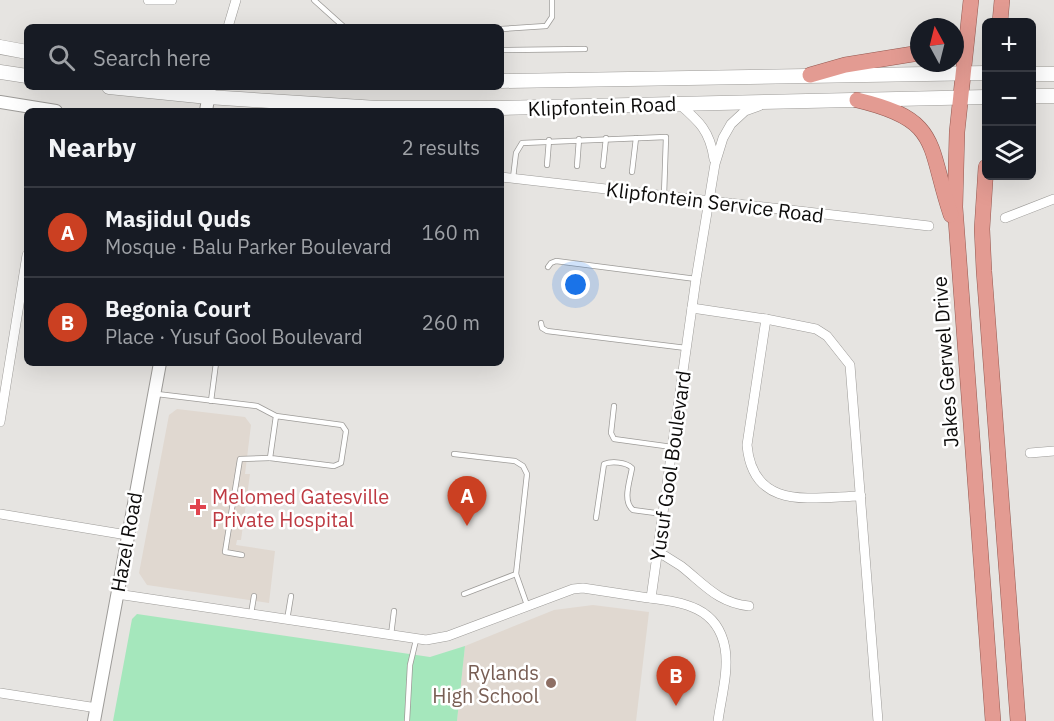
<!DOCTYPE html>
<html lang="en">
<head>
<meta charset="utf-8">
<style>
  :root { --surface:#171b24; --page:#20242c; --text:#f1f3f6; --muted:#9ea1a6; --line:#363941; --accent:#cb4022 }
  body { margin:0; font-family:"IBM Plex Sans",sans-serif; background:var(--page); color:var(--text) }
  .controls { position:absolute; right:18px; top:18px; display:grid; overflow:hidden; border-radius:9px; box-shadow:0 6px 24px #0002 }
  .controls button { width:54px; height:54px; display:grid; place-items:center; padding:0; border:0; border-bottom:2px solid var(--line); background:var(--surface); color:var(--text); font:30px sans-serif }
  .compass { position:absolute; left:910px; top:18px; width:54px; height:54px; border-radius:50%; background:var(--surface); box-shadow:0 6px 24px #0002; rotate:353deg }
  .you { position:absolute; left:576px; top:285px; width:21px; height:21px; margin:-15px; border:4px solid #fff; border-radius:50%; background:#1a73e8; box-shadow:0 0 0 9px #1a73e833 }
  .badge { display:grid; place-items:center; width:39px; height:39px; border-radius:50%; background:var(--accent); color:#fff; font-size:20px; font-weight:700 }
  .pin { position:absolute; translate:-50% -50px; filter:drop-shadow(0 2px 3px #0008) }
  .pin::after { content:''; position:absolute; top:32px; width:21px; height:18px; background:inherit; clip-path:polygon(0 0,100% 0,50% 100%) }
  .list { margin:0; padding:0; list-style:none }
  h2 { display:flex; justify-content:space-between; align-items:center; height:78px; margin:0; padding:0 24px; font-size:26px }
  h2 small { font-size:20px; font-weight:400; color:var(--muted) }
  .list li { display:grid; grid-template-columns:39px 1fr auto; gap:18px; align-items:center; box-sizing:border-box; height:90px; padding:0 24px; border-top:2px solid var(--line) }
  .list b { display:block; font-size:22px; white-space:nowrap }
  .list p { margin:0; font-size:20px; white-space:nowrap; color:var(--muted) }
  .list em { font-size:20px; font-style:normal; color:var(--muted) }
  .icon { flex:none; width:33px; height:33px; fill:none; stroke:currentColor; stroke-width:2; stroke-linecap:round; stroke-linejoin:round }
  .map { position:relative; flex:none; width:1054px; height:721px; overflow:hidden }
  .search { position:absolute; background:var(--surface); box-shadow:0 6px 24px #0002; left:24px; top:24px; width:480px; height:66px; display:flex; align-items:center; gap:15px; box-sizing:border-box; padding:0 21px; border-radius:9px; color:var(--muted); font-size:22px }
  .panel { position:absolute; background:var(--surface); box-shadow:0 6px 24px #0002; left:24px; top:108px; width:480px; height:258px; border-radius:9px }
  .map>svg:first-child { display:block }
</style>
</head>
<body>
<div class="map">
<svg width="1054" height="721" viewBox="0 0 1054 721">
  <rect width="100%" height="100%" fill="#e6e4e1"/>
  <g fill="#e0d8d0">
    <path d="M177,409L245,417L251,425L245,474H250L241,540H237L236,545L275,551L269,603L147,585L139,573L169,415Z"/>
    <path d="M593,605L649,612L636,721H457L465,646L554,610Z"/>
  </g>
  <path fill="#a5e7bc" d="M137,614L430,657L465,646L457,721H113L132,619Z"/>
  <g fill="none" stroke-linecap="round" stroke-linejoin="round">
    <g stroke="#9d9b98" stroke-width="6">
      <g id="service">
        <path d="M314,0L344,27"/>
        <path d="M501,29L546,26L552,17V0"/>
        <path d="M501,50L585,49"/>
        <path d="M547,165L549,140"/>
        <path d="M577,166L579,139"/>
        <path d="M603,166L606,138"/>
        <path d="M632,172L636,138"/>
        <path d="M513,178L516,153L522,143L666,137L664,195"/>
        <path d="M548,267L551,263L556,261L696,279"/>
        <path d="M541,323L542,328L547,331L686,348"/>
        <path d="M157,394L257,406L276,416L342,425L346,431L341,463L334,466L270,458L276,416"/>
        <path d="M211,401L216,363"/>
        <path d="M614,406L611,433L614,439L672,447"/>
        <path d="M454,454L515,461L523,466L527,474L516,574L464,594"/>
        <path d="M596,518L604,464C612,461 626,462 632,468C630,481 622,501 633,510L663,514"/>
        <path d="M242,555L225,552L240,459L270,458"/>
        <path d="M516,574L527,605"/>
        <path d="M251,614L254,596"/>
        <path d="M287,620L291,596"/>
        <path d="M391,635L394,611"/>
        <path d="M407,721L410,665L416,640"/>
      </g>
    </g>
    <g stroke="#9d9b98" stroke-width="10">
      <g id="minor">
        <path d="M148,0H172"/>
        <path d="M228,27L236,0"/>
        <path d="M679,104C699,121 710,131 714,159"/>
        <path d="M501,177L929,226"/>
        <path d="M1005,218L1054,199"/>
        <path d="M692,308L766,319L816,329L827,336L850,365L878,721"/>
        <path d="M766,319L747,445C753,512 812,497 861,496"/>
        <path d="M0,422L27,255"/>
        <path d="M1030,453L1054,451"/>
        <path d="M0,514L127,535"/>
        <path d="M657,551C665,556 673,561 681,566C704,584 718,603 749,606"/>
        <path d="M117,594L426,640L448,636L573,589L583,588C603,591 622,594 642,597C678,602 717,604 725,648C729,671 721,698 718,721"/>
        <path d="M651,598L696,279L715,164L723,138L731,124L745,111L759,106"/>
        <path d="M0,693L97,708"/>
      </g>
    </g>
    <g stroke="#9d9b98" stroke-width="14">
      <g id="tertiary">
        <path d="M0,102L56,111"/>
        <path d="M206,111L210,87"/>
        <path d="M94,721L160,363"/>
      </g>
    </g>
    <g stroke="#9d9b98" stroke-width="15">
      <g id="secondary">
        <path d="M0,47L27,52"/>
        <path d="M0,72L27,76"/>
        <path d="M1032,74H1054"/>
        <path d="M501,81L986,73"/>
        <path d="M109,87L208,97L377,108H501L986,97"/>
        <path d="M1032,96H1054"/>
      </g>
    </g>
    <g stroke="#945951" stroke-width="16">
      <g id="trunk">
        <path d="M971,0L957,132L955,207L993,721"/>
        <path d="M1000,22L1002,0"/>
        <path d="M810,75L845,65L919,53"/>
        <path d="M857,100C942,120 927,144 951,215"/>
        <path d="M986,167L982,229L984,271L1018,721"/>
      </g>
    </g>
    <use href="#service" stroke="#fff" stroke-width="4.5"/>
    <use href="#minor" stroke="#fff" stroke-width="9"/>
    <use href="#tertiary" stroke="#fff" stroke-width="12"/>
    <use href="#secondary" stroke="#fff" stroke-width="14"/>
    <use href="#trunk" stroke="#e39b92" stroke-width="15"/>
  </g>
  <path fill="#e0444e" stroke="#fff" stroke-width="2" d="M195 498h6v6h6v6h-6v6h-6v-6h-6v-6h6z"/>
  <circle fill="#8d6e63" stroke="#fff" stroke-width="2" cx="551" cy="683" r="6"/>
  <g text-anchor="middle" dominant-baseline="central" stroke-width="5" stroke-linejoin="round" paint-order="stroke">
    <g font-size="20" fill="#0d0c0b" stroke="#fff">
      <text transform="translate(602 106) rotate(-2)">Klipfontein Road</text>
      <text transform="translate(715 202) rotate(7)">Klipfontein Service Road</text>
      <text transform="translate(945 362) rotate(-94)">Jakes Gerwel Drive</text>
      <text transform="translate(670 466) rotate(-82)">Yusuf Gool Boulevard</text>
      <text transform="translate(126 542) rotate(-80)">Hazel Road</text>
    </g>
    <g font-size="20" fill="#be3a42" stroke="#fff" text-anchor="start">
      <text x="212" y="496">Melomed Gatesville<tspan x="212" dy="23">Private Hospital</tspan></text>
    </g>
    <g font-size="20" fill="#785e54" stroke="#fff" text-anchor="end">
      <text x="539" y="672">Rylands<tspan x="539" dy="23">High School</tspan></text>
    </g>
  </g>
</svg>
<div class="controls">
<button>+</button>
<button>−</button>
<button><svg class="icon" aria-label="layers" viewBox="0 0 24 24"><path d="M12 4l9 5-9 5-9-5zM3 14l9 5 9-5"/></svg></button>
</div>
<svg class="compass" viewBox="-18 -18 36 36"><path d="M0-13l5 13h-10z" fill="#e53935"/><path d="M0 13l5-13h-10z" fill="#9ea1a6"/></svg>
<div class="you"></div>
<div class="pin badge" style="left:467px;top:526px">A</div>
<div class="pin badge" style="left:676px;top:706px">B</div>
<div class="search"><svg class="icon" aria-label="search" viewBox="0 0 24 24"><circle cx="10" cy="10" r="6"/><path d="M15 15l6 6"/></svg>Search here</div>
<section class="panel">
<h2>Nearby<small>2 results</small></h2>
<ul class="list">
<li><span class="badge">A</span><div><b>Masjidul Quds</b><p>Mosque · Balu Parker Boulevard</p></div><em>160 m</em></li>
<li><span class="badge">B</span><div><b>Begonia Court</b><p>Place · Yusuf Gool Boulevard</p></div><em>260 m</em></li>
</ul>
</section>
</div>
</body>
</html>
